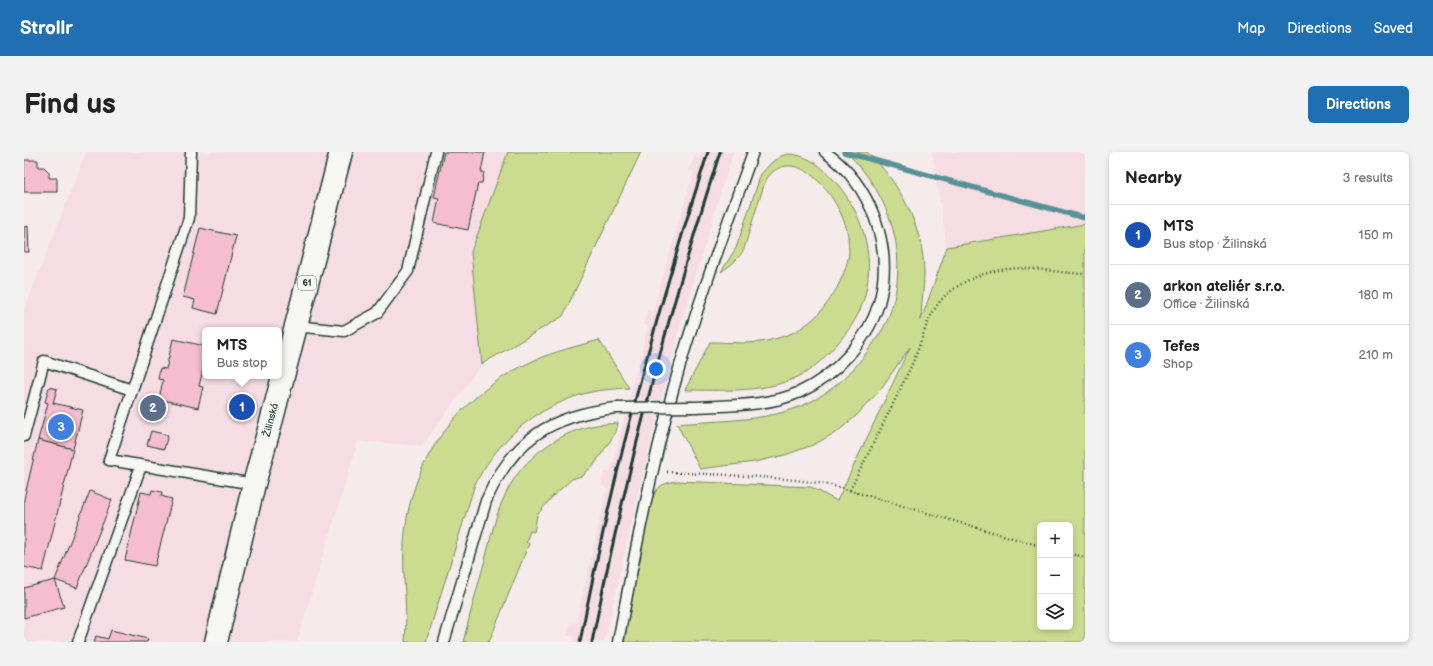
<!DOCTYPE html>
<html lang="en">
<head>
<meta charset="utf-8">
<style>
  :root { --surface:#fff; --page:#f2f2f2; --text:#222; --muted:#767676; --line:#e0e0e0; --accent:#1f6fb2 }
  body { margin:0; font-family:"Balsamiq Sans",sans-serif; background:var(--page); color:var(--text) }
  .controls { position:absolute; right:12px; bottom:12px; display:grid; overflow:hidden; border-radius:6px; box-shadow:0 2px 6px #0003 }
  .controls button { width:36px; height:36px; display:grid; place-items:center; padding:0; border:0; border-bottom:1px solid var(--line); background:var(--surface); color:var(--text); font:20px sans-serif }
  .you { position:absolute; left:632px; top:217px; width:14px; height:14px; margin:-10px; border:3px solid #fff; border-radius:50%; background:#1a73e8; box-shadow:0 0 0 6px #1a73e833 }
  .badge { display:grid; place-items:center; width:26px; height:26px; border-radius:50%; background:var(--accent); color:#fff; font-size:13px; font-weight:700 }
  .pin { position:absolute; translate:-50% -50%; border:2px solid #fff; box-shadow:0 1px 4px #0006 }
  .popup { position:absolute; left:178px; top:175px; width:80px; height:52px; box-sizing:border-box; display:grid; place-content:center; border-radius:6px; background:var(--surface); filter:drop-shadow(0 1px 3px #0005); font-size:13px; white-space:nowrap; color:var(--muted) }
  .popup b { font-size:15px; color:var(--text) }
  .popup::after { content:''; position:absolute; left:50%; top:100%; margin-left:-8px; border:8px solid transparent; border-top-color:var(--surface) }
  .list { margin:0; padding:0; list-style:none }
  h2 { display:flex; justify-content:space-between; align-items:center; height:52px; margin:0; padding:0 16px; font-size:17px }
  h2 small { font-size:13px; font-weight:400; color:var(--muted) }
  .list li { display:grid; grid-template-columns:26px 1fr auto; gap:12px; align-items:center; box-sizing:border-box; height:60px; padding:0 16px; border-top:1px solid var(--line) }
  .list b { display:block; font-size:15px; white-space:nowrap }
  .list p { margin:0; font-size:13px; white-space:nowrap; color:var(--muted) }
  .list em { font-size:13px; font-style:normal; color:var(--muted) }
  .icon { flex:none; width:22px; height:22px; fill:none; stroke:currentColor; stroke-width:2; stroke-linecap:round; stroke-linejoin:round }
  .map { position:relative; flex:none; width:1061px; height:490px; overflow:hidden; border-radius:6px }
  header { display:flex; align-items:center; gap:24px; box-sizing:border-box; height:56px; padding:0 20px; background:var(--accent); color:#fff }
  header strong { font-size:19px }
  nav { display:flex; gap:22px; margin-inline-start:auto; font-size:14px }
  .intro { display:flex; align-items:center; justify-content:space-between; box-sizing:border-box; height:96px; padding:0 24px }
  h1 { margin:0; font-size:28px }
  .button { padding:10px 18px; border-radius:6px; background:var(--accent); color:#fff; font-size:14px; font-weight:700 }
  main { display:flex; gap:24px; padding:0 24px }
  aside { flex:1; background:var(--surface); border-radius:6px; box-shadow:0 2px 6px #0003 }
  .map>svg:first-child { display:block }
</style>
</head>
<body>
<header>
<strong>Strollr</strong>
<nav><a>Map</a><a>Directions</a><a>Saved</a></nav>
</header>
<div class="intro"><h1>Find us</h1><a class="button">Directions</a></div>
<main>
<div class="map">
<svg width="1061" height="490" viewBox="0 0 1061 490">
  <rect width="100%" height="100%" fill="#f6ebeb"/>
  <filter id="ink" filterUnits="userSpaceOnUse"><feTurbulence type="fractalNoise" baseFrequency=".025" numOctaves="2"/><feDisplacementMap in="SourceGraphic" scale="8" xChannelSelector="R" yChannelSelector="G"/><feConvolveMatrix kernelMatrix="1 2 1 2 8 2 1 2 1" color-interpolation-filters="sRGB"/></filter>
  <g filter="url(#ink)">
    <g fill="#f6dde3" fill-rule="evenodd">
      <path d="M62,0H484L447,100L458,212L398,294L334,289L273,490H0V159ZM181,178H255V224H181Z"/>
      <path d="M677,0H709L656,175L615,337L581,488V490H549L550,485L543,483L546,470L552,471L583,336L577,334L580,320L586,321L624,174L619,173L623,158L628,160L670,19L665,17L670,4L675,5Z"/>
      <path d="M908,0H1061V72L923,95Z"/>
    </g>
    <g fill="#cbdc90" stroke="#758c62" fill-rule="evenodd">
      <path d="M484,0H617L539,164L458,212L447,100Z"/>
      <path d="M822,0H843C876,30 900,76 900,122C900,137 897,153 897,168L923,95L1061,72V490H600L625,358C630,339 633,331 654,329L787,335L813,349L886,195L856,238L833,263L813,280L789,293L761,303L731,310L676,317L653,272C696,268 745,270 784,251C809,239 827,222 843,200C850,190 858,180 863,169C888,108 868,44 822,0ZM1016,373H1046V475H1016Z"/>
      <path d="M764,2C786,3 801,17 814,33C841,65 852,110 839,150C834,166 823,181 812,193C799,207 787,220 769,227C736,241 697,238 661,238L686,190C706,190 728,193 747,188C758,185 771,181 780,174C801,161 823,125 825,100C825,95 824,90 824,85C822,59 785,0 753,17C749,19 744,24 742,28C739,35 737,43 734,51C729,66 725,82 720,97C714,108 707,113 697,120L712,96L737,22L748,10L757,4Z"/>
      <path d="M575,188L605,236C588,237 571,238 556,243C548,245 540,249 533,252C495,270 471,295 451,332L402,490H381C384,458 378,425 380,393C384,308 435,242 511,208C532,199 554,194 575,188Z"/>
      <path d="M594,271L592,280L568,316L562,319L560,323L548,327L529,344L513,363L510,380L506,379L502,390L505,392L465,490H439C446,463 453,435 461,408C467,385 472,360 483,339C499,307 532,282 567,274C576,272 585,272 594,271Z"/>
    </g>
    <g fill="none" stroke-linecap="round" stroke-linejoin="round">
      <path stroke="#579298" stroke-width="5.5" d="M820,0L1061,66"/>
    </g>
    <g fill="#f6bdd0" stroke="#1f3d34">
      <path d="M420,0H461L457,20H460L458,31H454L444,78L410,71L415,46L410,45Z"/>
      <path d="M0,8H14V15H20L25,20V26H33V40H0Z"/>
      <path d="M4,74L5,100H0V75Z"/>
      <path d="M176,76L212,84L193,162L169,156L171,148L159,145Z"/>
      <path d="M149,187L181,194V209L175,234L179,235L174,256L135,247L139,228L134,227L136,216L142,217Z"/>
      <path d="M25,235L33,237L29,251L59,258L49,297L14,288L24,251L21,250Z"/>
      <path d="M127,279L144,283L140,297L123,293Z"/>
      <path d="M14,288L49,297L19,419L0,415V347Z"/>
      <path d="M128,338L138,340L137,344L148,347L131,414L101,408L117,340L127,342Z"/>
      <path d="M66,339L88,348L53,436L31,428Z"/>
      <path d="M31,428L40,455L0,466V436Z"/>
      <path d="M87,478L124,487L123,490H70L72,484L84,487Z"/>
    </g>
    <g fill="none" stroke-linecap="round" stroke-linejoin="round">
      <g stroke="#1f3d34" stroke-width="13">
        <g id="service">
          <path d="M167,0L165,66L85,308L230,332"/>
          <path d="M271,174L320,179L353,161L384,119L412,0"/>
          <path d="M668,255C704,253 743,255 776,240C811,224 844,188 855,151C870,96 848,33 801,0"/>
          <path d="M0,284L20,209L108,238"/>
          <path d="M54,490L117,314"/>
          <path d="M420,490L462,349C488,288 527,263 592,256"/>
          <path d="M594,490C610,406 626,321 649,238C671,158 701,79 729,0"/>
        </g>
      </g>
      <g stroke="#1f3d34" stroke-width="25">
        <path id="primary" d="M192,490L230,332L249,263L317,0"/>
      </g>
      <g stroke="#1f3d34" stroke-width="2.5" stroke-dasharray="1 3" stroke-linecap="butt">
        <path d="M643,320C698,323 753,324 807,333L1016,394"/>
        <path d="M826,338C847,296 869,253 889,210C898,189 903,162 920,145C933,132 953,123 971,119C1000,112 1031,121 1061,122"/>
        <path d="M1046,402L1061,405"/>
      </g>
      <use href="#service" stroke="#f6f6f2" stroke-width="10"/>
      <use href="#primary" stroke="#f6f6f2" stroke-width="22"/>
      <g stroke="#1f3d34" stroke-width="3">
        <path d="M556,490C588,324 632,161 684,0"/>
        <path d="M568,490C601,324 644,161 696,0"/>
      </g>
      <g stroke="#1f3d34" stroke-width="13" stroke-linecap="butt">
        <path id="service-bridge" d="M592,256L668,255"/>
      </g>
      <use href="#service-bridge" stroke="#f6f6f2" stroke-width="10"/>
    </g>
  </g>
  <g text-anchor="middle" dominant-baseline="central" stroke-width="3" stroke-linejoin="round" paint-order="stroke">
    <rect fill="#f6f6f2" stroke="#60746d" stroke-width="1" x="274" y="124" width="18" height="14" rx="3"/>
    <g font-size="9" font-weight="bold" fill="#1f3d34">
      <text x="283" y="131">61</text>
    </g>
    <g font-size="10" fill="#1f3d34" stroke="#f6f6f2">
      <text transform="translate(247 268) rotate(-75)">Žilinská</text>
    </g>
  </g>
</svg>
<div class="controls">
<button>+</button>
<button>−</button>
<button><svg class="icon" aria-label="layers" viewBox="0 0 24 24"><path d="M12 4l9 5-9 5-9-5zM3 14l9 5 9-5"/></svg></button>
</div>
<div class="you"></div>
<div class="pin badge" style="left:218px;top:255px;background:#1a4fb4">1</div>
<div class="popup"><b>MTS</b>Bus stop</div>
<div class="pin badge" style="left:129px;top:256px;background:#5c6f8a">2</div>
<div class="pin badge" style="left:37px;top:275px;background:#3f7fe0">3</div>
</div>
<aside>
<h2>Nearby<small>3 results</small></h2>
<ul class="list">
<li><span class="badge" style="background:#1a4fb4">1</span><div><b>MTS</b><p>Bus stop · Žilinská</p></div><em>150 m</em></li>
<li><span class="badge" style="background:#5c6f8a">2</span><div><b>arkon ateliér s.r.o.</b><p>Office · Žilinská</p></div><em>180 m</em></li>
<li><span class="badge" style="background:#3f7fe0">3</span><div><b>Tefes</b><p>Shop</p></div><em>210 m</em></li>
</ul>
</aside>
</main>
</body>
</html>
